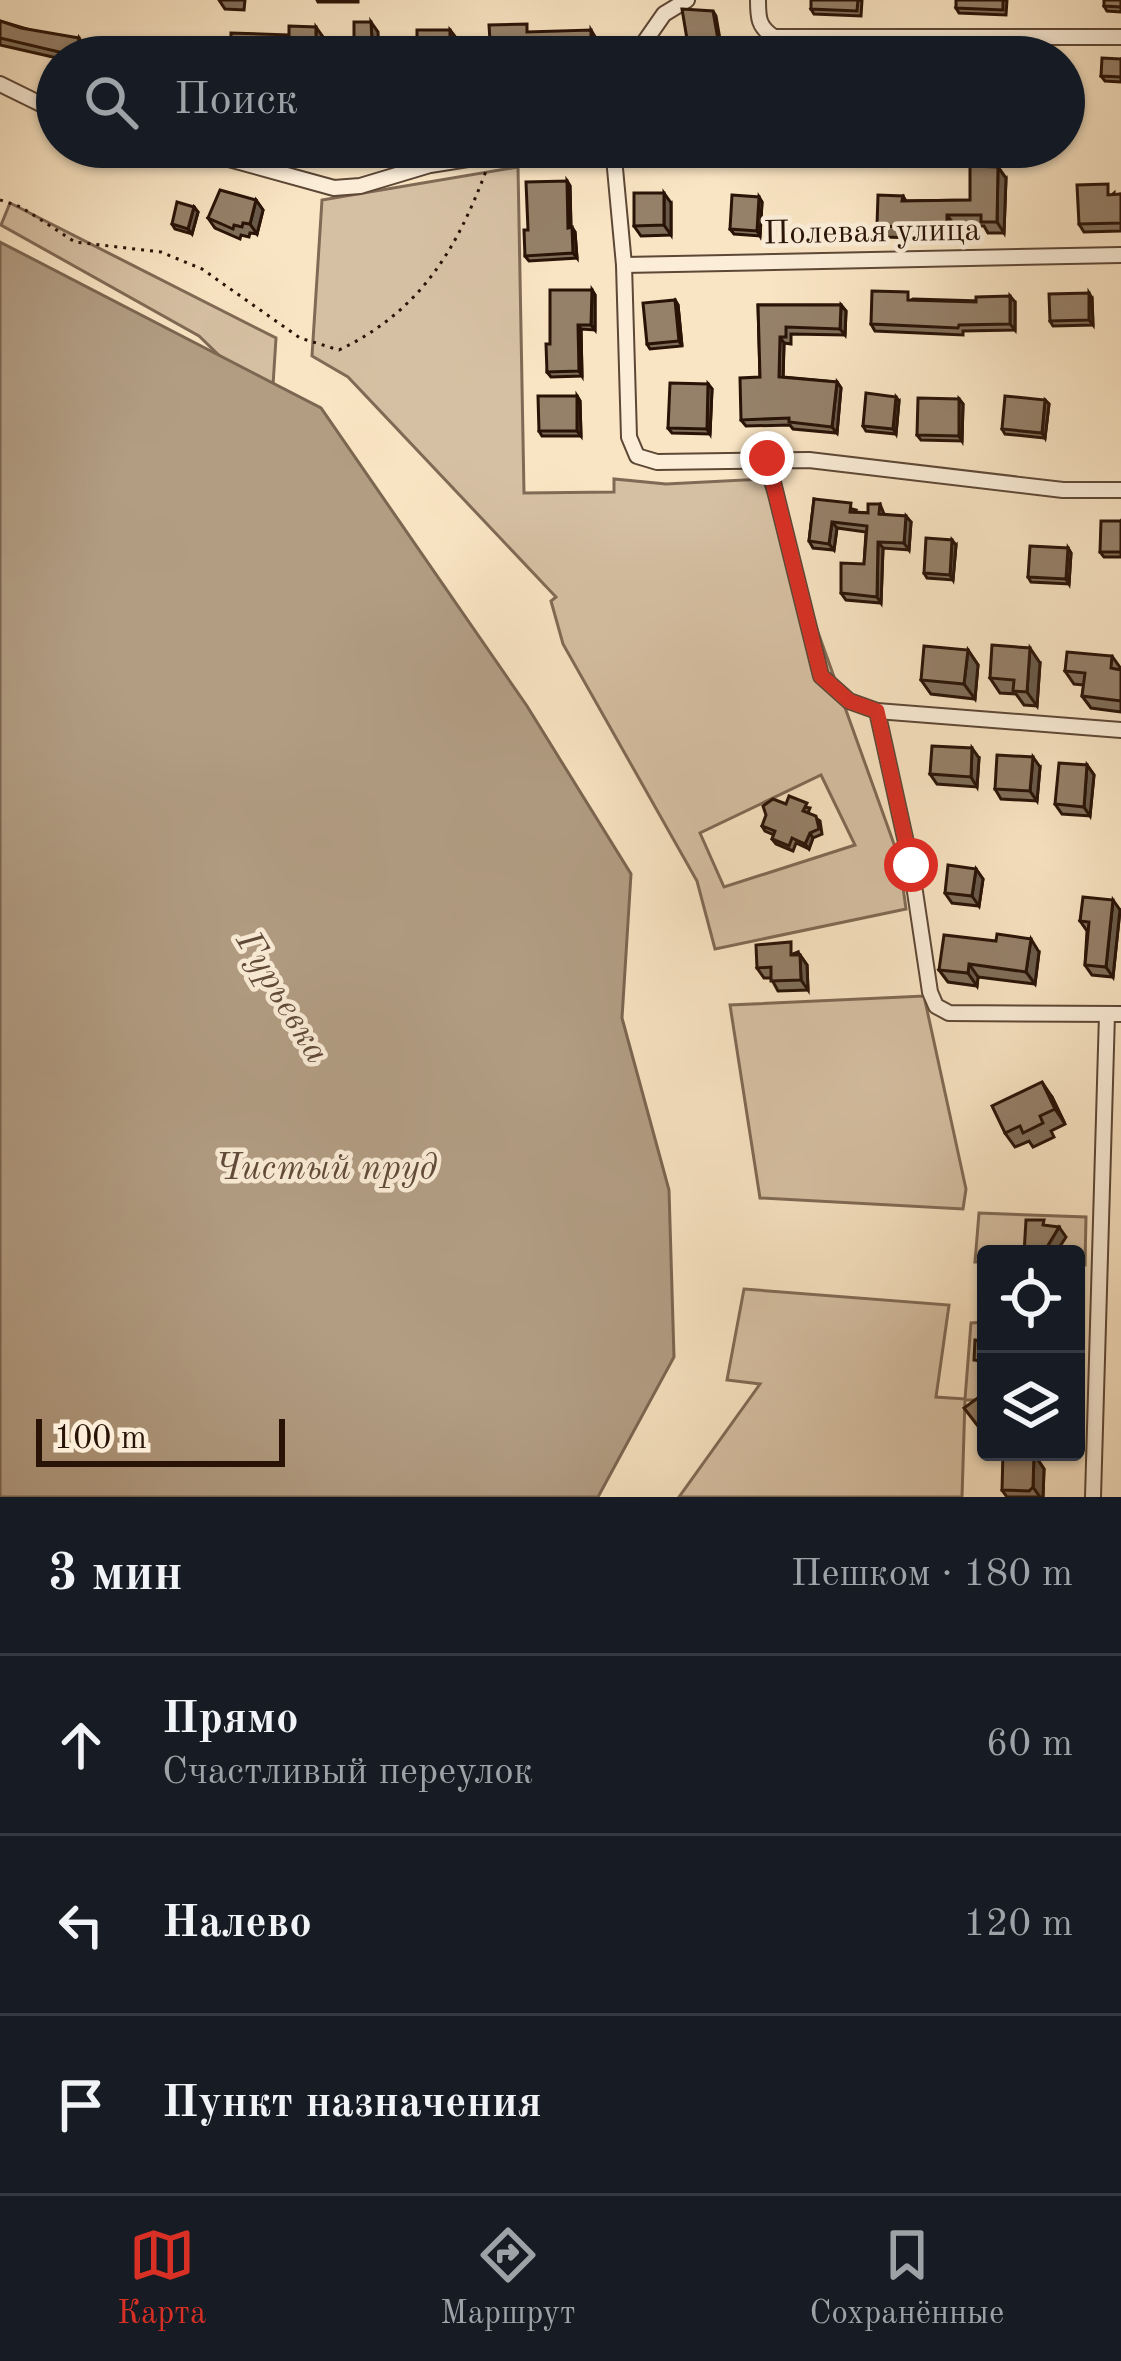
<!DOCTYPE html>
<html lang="ru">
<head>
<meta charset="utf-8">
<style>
  :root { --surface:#171b24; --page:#20242c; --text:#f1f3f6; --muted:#9ea1a6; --line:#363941; --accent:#d93025 }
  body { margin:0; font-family:"Old Standard TT",serif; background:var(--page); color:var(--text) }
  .controls { position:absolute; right:36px; bottom:36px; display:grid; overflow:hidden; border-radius:12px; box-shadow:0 3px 9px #0004 }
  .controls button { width:108px; height:108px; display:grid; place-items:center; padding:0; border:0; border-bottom:3px solid var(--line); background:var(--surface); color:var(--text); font:60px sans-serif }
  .scale { position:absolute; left:36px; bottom:30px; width:249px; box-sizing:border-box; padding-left:12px; border:6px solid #291307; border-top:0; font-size:33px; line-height:42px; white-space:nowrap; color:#291307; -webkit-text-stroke:9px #fbedd8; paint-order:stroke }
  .stop { position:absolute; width:36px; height:36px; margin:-27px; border:9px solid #d93025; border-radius:50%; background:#fff }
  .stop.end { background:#d93025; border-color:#fff; box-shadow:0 3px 12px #0008 }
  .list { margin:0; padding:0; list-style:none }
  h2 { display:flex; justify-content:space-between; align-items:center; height:156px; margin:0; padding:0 48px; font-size:51px }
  h2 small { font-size:39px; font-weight:400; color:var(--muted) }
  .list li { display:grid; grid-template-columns:78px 1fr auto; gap:36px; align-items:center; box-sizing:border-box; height:180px; padding:0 48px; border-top:3px solid var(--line) }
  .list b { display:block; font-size:45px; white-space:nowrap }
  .list p { margin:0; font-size:39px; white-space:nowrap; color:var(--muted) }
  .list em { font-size:39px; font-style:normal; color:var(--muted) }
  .icon { flex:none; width:66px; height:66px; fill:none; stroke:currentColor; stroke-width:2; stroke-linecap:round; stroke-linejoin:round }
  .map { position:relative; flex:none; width:1121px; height:1497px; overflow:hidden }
  .search { position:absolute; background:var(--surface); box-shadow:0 3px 9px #0004; left:36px; right:36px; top:36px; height:132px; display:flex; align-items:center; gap:30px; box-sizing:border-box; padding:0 42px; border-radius:66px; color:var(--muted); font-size:45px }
  .sheet { height:696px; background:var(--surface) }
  nav { display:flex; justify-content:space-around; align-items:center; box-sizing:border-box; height:168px; border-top:3px solid var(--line); background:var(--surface); font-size:33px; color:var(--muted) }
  nav a { display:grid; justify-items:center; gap:6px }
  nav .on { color:var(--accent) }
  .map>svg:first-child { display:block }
</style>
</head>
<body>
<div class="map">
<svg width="1121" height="1497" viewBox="0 0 1121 1497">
  <rect width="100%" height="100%" fill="#f9e4c3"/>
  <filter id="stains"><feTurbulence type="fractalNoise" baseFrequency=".00167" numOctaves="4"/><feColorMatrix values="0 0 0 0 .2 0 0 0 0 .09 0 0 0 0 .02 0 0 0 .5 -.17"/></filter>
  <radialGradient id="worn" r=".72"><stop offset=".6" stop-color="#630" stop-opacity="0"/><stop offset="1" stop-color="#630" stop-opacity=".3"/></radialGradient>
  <g fill="#d6c0a3" stroke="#806a55" stroke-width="3" fill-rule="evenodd">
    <path d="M518,167L524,493L614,492V479L666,484L763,479L899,858L906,909L715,949L697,881L563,644L551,601L556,597L348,377L312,356L322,200ZM821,775L855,845L724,887L700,833Z"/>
    <path d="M10,203L276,338L272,401L258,393L199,336L1,225Z"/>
    <path d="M924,996L966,1189L963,1209L760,1198L730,1005Z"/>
    <path d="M979,1213L1086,1217L1085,1265H1076V1254H986V1262H975Z"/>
    <path d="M744,1289L949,1305L936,1397L965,1399L971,1323L986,1322V1400H965L962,1497H679L760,1384L727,1380Z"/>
  </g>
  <path fill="#b29d83" stroke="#7b6651" stroke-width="3" d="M0,242L321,408L527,706L631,874L622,1018L669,1190L674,1357L598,1497H0Z"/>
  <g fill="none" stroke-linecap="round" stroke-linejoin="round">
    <g stroke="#5d4736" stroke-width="18">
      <g id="minor">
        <path d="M758,0C758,17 758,27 774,37H1121"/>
        <path d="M634,57L664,14L687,0"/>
        <path d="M0,84L57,112"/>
        <path d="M185,147L334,188L360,186L430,165L544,147"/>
        <path d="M613,147L624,265L629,437L637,456L657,462L809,460L1063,490H1121"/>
        <path d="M624,265L1121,255"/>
        <path d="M767,458L821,676L849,701L877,711L1121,730"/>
        <path d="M877,711L911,865L930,992L936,1006L949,1013L1121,1014"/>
        <path d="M1093,1497L1107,1014"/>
      </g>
    </g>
    <path stroke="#291307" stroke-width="3" stroke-dasharray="3 6" stroke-linecap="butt" d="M0,200L21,207L75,242L161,252L202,269L300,338L339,350C419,312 456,251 486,171"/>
    <use href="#minor" stroke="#fbedd8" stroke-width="14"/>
  </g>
  <g fill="#806e5a" stroke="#291307" stroke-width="3">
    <path d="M219,0H245L244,10L225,9Z"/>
    <path d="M317,0H358V2H318Z"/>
    <path d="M862,0L861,16L814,14L811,9Z"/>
    <path d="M1007,0L1006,15L959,13L956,8Z"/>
    <path d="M1121,0V12L1107,11L1104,6Z"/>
    <path d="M0,21L84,46L83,57L57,58L0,45Z"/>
    <path d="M1121,59V82L1105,81L1101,76Z"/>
    <path d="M670,147V165L638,166L635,161Z"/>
    <path d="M1006,178L1004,233H988L984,226H955V239L884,237L877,226L903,196L906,201L970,200Z"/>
    <path d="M567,181L570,186L571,227L575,232L577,258L529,261L525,256L528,230Z"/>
    <path d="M1114,193V195L1121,194V231L1084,232L1079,224Z"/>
    <path d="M759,197L762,202L760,236L734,234L730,229Z"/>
    <path d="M256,200L263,210L257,234L250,233L249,237L241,235L240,239L215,228L208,218Z"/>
    <path d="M671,203V235L641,236L634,226Z"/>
    <path d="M194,207L198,212L192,234L175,229L172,224Z"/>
    <path d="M592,290L595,295V330L581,329L582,376L551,377L547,372L550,344Z"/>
    <path d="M1092,298L1093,325L1053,326L1050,321Z"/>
    <path d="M913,299L1015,302V330L963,331V335L875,331L871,324Z"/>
    <path d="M675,300L678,305L682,346L650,349L647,344Z"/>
    <path d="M758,305H841L846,311L845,335L791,334V344L784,343L783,377L837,382L841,388L837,433L793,429L790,425L746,426L741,420L760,377Z"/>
    <path d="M708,384L712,389L710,434L672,433L668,428Z"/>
    <path d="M577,396L580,401L581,436H542L539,431Z"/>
    <path d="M959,399L963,404L962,441L921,440L917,435Z"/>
    <path d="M1045,400L1049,404L1045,438L1005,434L1002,429Z"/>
    <path d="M899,401L896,434L866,431L863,426Z"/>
    <path d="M814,499L856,510L855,512L868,513L880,504L884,514L911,522L909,550L883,548L881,603L846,600L841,593L864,564L866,532L837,528L834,550L813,548L809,541Z"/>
    <path d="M1121,521V557H1104L1100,552Z"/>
    <path d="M956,545L953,580L927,578L924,573Z"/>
    <path d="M1068,548L1071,553L1069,584L1031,582L1028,577Z"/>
    <path d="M968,650L978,665L975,699L931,694L921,680Z"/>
    <path d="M1112,656L1121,669V712L1091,708L1082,696L1084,685L1074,684L1065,671Z"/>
    <path d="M1040,663L1037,706L1024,705L1016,694L1000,693L990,678Z"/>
    <path d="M979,758L977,787L937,784L930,774Z"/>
    <path d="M1087,765L1094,775L1090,816L1062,814L1055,804Z"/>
    <path d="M1040,767L1037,801L1001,799L995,789Z"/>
    <path d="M786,804L810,808L808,813L820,821L822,834L813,838L809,849L796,843L793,851L776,844L772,839L774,835L765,831L762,826Z"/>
    <path d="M976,869L983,879L979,906L952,903L945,893Z"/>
    <path d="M1120,910L1113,977L1092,975L1085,965L1087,931L1080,921Z"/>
    <path d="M798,952V955H800L807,965L808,990L778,991L771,978H764L757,968Z"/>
    <path d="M1039,952L1035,984L978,977L977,986L948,982L939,970Z"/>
    <path d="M1052,1097L1065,1124L1051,1131L1054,1137L1033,1147L1029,1141L1015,1147L1005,1133Z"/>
    <path d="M1034,1454L1044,1469L1043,1497H1007L1002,1490Z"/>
  </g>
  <g fill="#685a4a" stroke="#291307" stroke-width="3">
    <path d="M713,11L716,16L723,57H721Z"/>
    <path d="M371,22L378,32L379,51L372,41Z"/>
    <path d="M316,27L323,37V57H316Z"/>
    <path d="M450,30L457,39V57H450Z"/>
    <path d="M591,30L597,40L598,57H591Z"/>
    <path d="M79,38L84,46L83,57L76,56Z"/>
    <path d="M382,41L389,51V57H382Z"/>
    <path d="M135,44L142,54V57H133Z"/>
    <path d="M998,167L1006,178L1004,233L997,222Z"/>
    <path d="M567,181L570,186L571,232L568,228Z"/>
    <path d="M664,193L671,203V235L664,225Z"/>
    <path d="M759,197L762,202L760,236L757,231Z"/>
    <path d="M256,200L263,210L257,234L250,224Z"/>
    <path d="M194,207L198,212L192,234L188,229Z"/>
    <path d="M947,215L955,226V239L947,228Z"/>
    <path d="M572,227L575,232L577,258L573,253Z"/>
    <path d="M592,290L595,295V330L591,325Z"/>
    <path d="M1089,293L1092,298L1093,325L1089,320Z"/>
    <path d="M1010,296L1015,302V330L1010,324Z"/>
    <path d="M675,300L678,305L682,346L679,341Z"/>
    <path d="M841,305L846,311L845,335L840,329Z"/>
    <path d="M578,325L581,329L582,376L579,371Z"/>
    <path d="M780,337L784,343L783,383L779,377Z"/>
    <path d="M837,382L841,388L837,433L832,427Z"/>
    <path d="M708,384L712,389L710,434L707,429Z"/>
    <path d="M577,396L580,401L581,436L577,431Z"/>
    <path d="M896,397L899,401L896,434L893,429Z"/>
    <path d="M959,399L963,404L962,441L959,436Z"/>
    <path d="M1045,400L1049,404L1045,438L1042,433Z"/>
    <path d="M906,516L911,522L909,550L904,543Z"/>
    <path d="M832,522L837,528L834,550L829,544Z"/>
    <path d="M952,540L956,545L953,580L950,575Z"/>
    <path d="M878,542L883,548L881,603L877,597Z"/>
    <path d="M1068,548L1071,553L1069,584L1066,579Z"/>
    <path d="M1030,648L1040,663L1037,706L1027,692Z"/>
    <path d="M968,650L978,665L975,699L964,684Z"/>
    <path d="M972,748L979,758L977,787L971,777Z"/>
    <path d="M1033,757L1040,767L1037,801L1030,791Z"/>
    <path d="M1087,765L1094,775L1090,816L1084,807Z"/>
    <path d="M810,833L813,838L809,849L805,844Z"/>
    <path d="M976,869L983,879L979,906L972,896Z"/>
    <path d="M1113,900L1120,910L1113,977L1106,967Z"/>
    <path d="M1031,939L1039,952L1035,984L1026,972Z"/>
    <path d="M800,955L807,965L808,990L801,980Z"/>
    <path d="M969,964L978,977L977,986L968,973Z"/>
    <path d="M1042,1082L1052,1097L1065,1124L1055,1109Z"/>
    <path d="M1059,1227L1066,1237L1055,1254H1046L1047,1247Z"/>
    <path d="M1034,1454L1044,1469L1043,1497H1040L1033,1487Z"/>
  </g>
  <g fill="#958069" stroke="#291307" stroke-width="3">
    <path d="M811,0H858L857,11L811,9Z"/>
    <path d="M956,0H1003V10L956,8Z"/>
    <path d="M1104,0H1121V7L1104,6Z"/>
    <path d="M682,9L713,11L721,57H690Z"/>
    <path d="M0,21L21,28L79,38L76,56L0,38Z"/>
    <path d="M354,22H371L372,41H382V57H354Z"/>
    <path d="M527,24V32L591,30V57H491L489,25Z"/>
    <path d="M289,26L316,27V57H191L192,46L231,48V33L289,35Z"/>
    <rect x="417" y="30" width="33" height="27"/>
    <path d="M114,41L135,44L133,57H111Z"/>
    <path d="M1102,58L1121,59V77L1101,76Z"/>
    <path d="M634,147H666L667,160L635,161Z"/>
    <path d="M970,166L998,167L997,222H981V215H947V228L877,226L878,195L903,196L902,201L970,200Z"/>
    <path d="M567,181L568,228L572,227L573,253L525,256L524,230H528L526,182Z"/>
    <path d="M1108,184V195L1121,194V223L1079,224L1077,185Z"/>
    <path d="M220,190L256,200L250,224L243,223L242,227L234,225L233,229L208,218Z"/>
    <path d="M634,193H664V225L634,226Z"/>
    <path d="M732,195L759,197L757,231L730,229Z"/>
    <path d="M177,202L194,207L188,229L172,224Z"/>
    <path d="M550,290H592L591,325H578L579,371L547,372L546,344H550Z"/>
    <path d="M872,291L908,292V300L976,302V297L1010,296V324L959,325L958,328L871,324Z"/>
    <path d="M1089,293V320L1050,321L1049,294Z"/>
    <path d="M675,300L679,341L647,344L643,303Z"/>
    <path d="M758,305H841L840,329L786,327V337H780L779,377L837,382L832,427L789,422V418L741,420L740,378L760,377Z"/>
    <path d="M670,383L708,384L707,429L668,428Z"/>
    <path d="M866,393L896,397L893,429L863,426Z"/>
    <path d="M538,396H577V431H539Z"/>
    <path d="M1005,396L1045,400L1042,433L1002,429Z"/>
    <path d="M918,398L959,399V436L917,435Z"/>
    <path d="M814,499L851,503L850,512L868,513V504H880L879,514L906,516L904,543L878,542L877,597L841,593V563L864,564L867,526L832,522L829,544L809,541Z"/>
    <path d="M1101,521H1121V552H1100Z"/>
    <path d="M926,538L952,540L950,575L924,573Z"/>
    <path d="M1030,546L1068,548L1066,579L1028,577Z"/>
    <path d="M992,645L1030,648L1027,692L1013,691L1014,680L990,678Z"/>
    <path d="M924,646L968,650L964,684L921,680Z"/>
    <path d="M1067,652L1112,656L1111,668L1121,670V701L1082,696L1085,673L1065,671Z"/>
    <path d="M932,746L972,748L971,777L930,774Z"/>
    <path d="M997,755L1033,757L1030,791L995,789Z"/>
    <path d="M1059,763L1087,765L1084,807L1055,804Z"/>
    <path d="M789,796L807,803L803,811L816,816L819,829L810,833L805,844L792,838L789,846L772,839L775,831L762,826L766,815L763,806L773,799L786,804Z"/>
    <path d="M948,865L976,869L972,896L945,893Z"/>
    <path d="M1083,897L1113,900L1106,967L1085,965L1089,922L1080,921Z"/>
    <path d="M997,934L1031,939L1026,972L969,964L968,973L939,970L944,935L996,941Z"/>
    <path d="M791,942V955H800L801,980L771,981V967L757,968L756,945Z"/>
    <path d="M1042,1082L1055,1109L1040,1116L1043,1123L1023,1133L1020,1126L1005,1133L992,1106Z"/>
    <path d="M1026,1220H1044L1043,1225L1059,1227L1047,1247L1046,1254H1024Z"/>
    <path d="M982,1332H986V1369L979,1368L980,1361L974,1360L975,1340L981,1341Z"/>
    <path d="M979,1397L986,1406V1427L981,1430L964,1408Z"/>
    <path d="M1003,1452L1034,1454L1033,1487L1029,1491L1002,1490Z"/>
  </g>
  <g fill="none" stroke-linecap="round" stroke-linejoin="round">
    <path stroke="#d93025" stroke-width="15" d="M767,458L821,676L849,701L877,711L911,865"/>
  </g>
  <g text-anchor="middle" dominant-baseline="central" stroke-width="9" stroke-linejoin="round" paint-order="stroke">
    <g font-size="33" fill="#291307" stroke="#fbedd8">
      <text transform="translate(872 233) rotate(-1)">Полевая улица</text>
    </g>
    <g font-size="36" font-style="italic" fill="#604a39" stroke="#fbedd8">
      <text transform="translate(281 998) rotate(59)">Гурьевка</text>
      <text x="326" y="1170">Чистый пруд</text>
    </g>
  </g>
  <rect width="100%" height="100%" filter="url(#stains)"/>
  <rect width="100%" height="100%" fill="url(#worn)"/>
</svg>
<div class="controls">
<button><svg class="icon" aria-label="locate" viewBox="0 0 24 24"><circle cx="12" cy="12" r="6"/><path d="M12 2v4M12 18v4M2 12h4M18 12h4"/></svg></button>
<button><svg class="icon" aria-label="layers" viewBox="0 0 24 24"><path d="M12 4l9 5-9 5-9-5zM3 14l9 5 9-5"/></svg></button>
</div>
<div class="scale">100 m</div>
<div class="stop" style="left:911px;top:865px"></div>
<div class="stop end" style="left:767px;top:458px"></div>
<div class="search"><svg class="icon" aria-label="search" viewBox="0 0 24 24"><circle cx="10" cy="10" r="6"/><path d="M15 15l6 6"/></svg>Поиск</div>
</div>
<section class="sheet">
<h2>3 мин<small>Пешком · 180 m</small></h2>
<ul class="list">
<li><svg class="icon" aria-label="ahead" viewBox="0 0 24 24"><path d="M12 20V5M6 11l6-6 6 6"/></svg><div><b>Прямо</b><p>Счастливый переулок</p></div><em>60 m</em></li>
<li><svg class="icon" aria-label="left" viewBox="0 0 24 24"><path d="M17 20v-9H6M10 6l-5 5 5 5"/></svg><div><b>Налево</b></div><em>120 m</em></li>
<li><svg class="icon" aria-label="arrive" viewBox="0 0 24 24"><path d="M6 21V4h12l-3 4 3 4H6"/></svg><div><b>Пункт назначения</b></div></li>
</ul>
</section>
<nav>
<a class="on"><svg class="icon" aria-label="map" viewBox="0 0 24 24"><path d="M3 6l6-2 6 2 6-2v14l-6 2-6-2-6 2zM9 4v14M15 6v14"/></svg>Карта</a>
<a><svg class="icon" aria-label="directions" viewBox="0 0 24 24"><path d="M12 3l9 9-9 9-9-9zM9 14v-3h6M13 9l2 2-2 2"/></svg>Маршрут</a>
<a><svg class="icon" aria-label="saved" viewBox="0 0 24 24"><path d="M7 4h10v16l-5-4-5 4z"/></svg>Сохранённые</a>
</nav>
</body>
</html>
